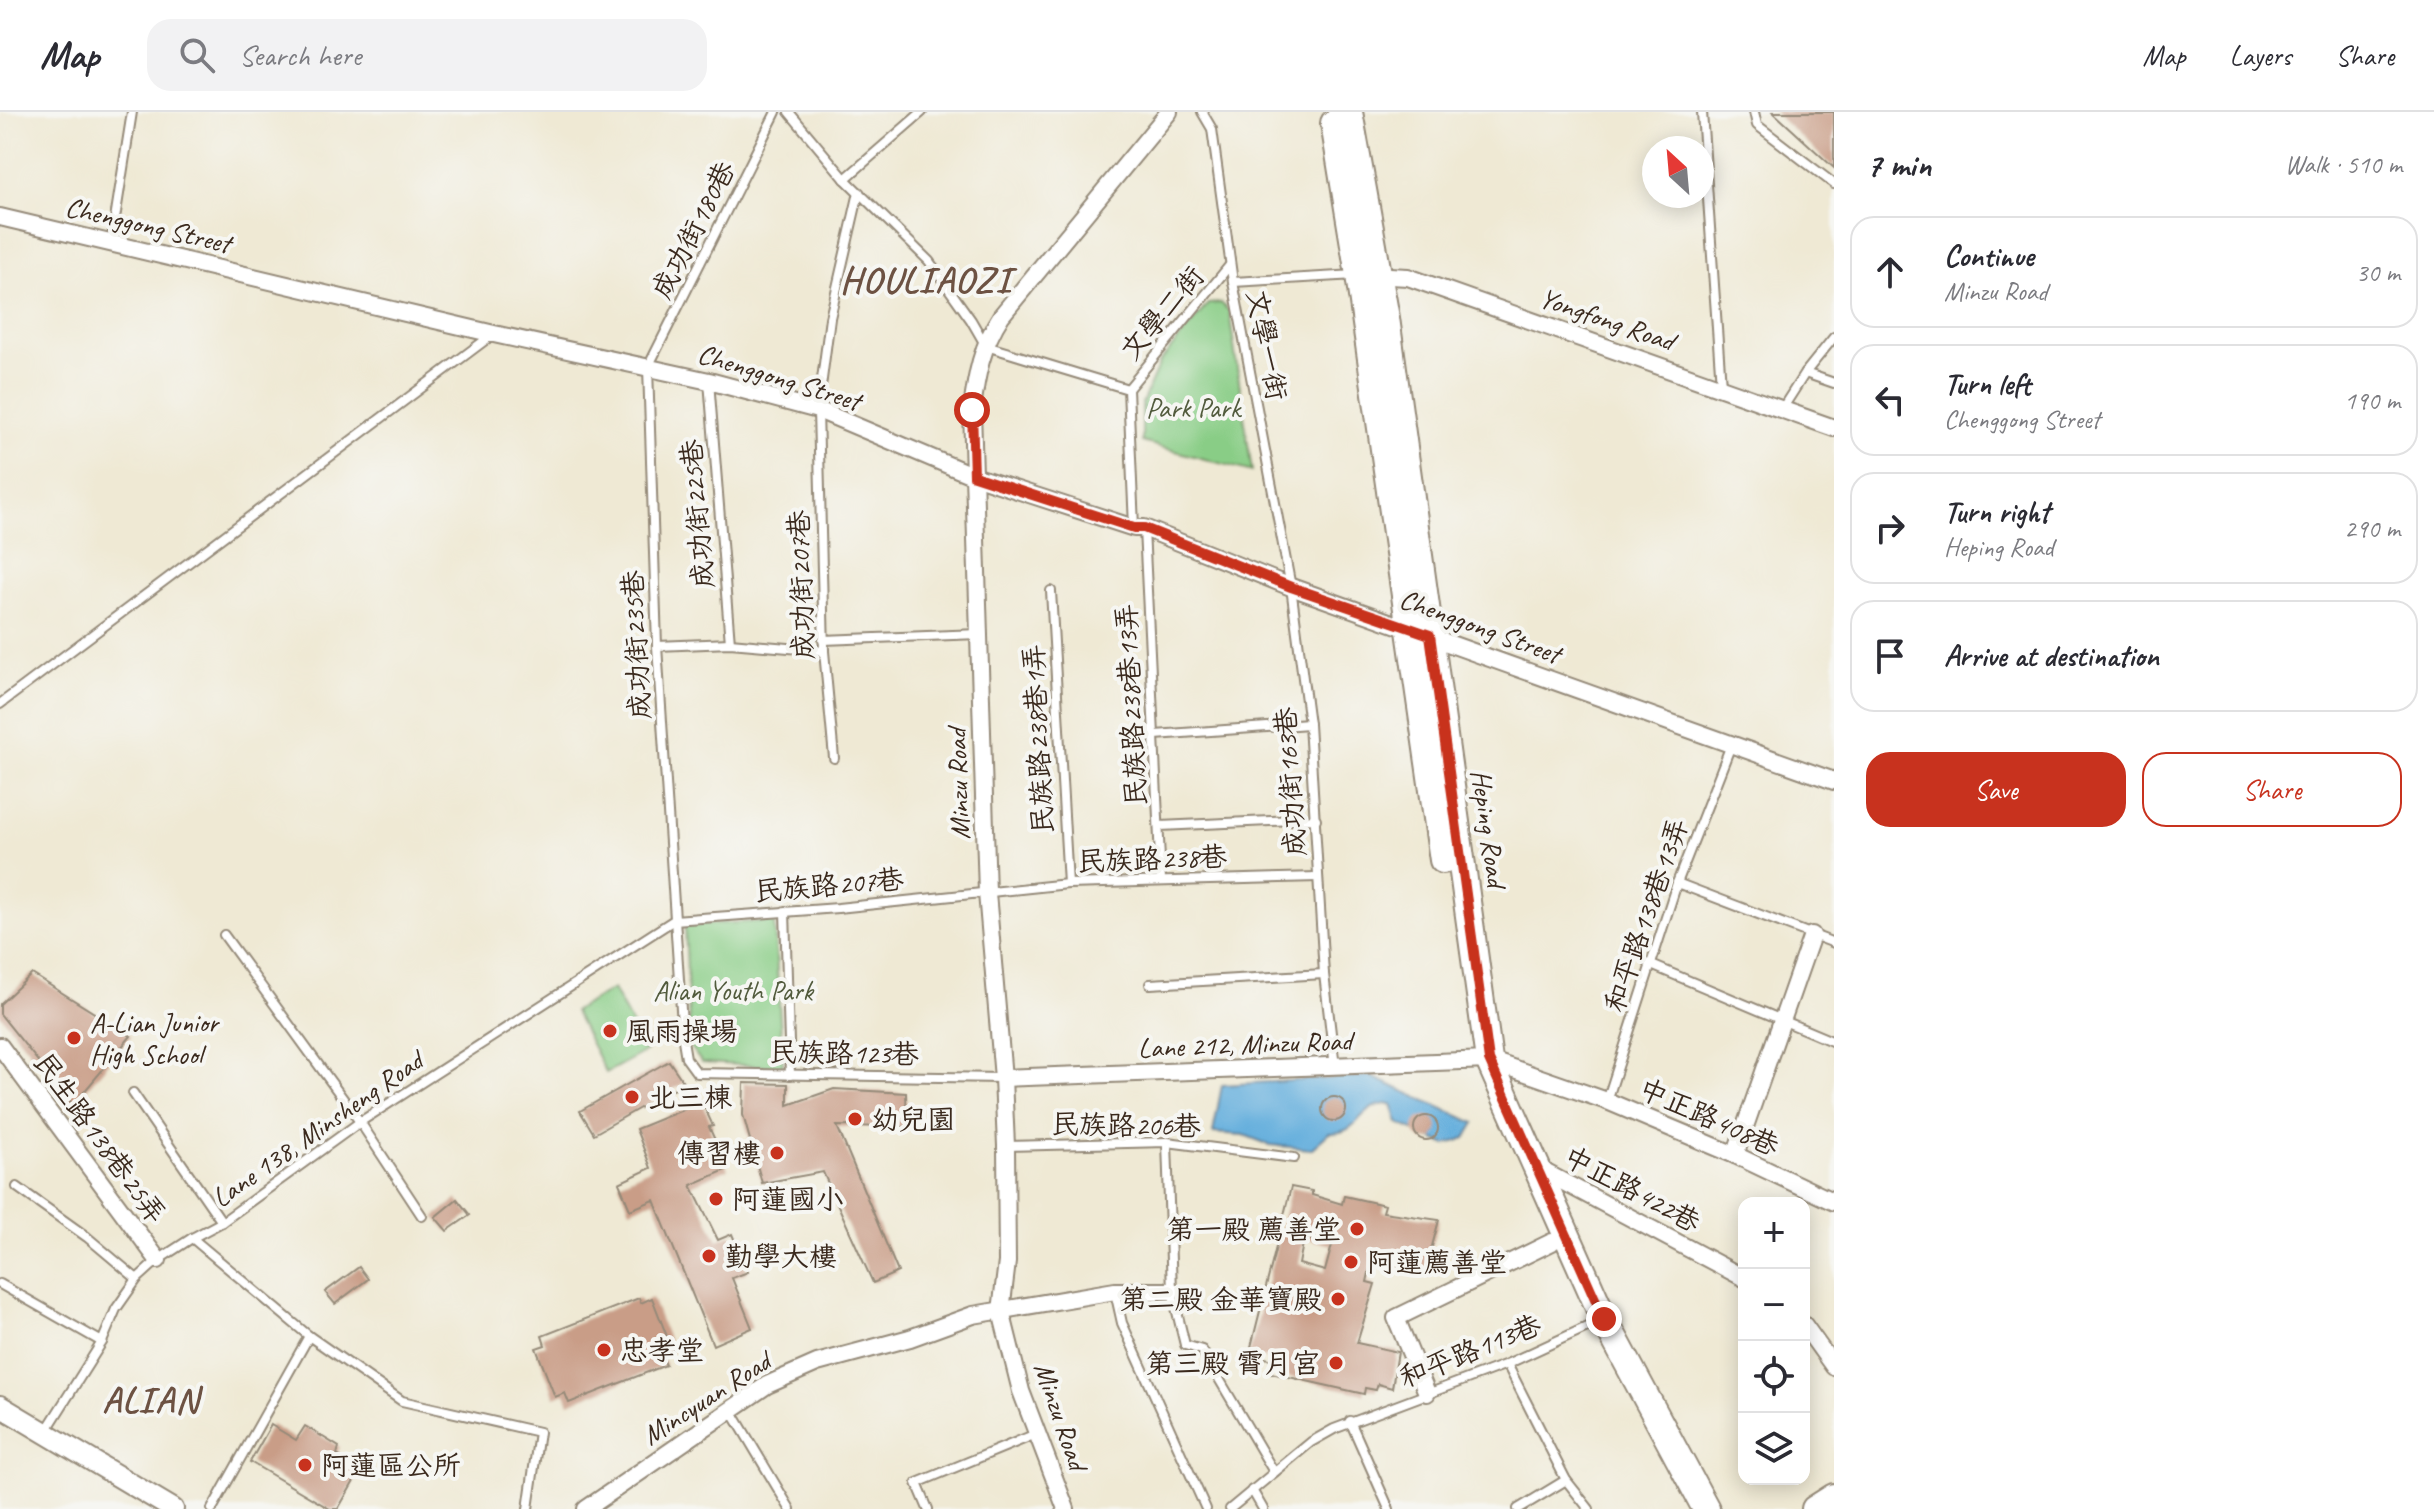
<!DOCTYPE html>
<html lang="en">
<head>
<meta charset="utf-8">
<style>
  :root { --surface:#fff; --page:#f2f2f3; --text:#2b2b33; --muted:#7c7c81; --line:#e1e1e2; --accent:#c8321e }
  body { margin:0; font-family:Caveat,"LXGW WenKai TC",sans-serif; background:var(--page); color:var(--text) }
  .controls { position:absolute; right:24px; bottom:24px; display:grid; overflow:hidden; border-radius:16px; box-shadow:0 4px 20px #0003 }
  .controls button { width:72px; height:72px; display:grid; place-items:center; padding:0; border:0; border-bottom:2px solid var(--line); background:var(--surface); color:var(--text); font:40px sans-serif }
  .compass { position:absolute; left:1642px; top:24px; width:72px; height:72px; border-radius:50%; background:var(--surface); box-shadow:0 4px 20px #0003; rotate:334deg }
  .stop { position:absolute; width:24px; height:24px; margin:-18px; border:6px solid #c8321e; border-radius:50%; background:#fff }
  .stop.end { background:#c8321e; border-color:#fff; box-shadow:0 2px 8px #0008 }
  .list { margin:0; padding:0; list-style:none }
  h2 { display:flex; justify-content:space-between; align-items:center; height:104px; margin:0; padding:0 32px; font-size:34px }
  h2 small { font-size:26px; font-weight:400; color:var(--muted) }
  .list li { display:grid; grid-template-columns:52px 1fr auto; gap:24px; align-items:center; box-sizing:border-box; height:112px; margin:0 16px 16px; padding:0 16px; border:2px solid var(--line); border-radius:24px }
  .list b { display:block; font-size:30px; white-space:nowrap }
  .list p { margin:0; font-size:26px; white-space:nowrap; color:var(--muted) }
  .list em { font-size:26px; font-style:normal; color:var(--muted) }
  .actions { display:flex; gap:16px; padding:24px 32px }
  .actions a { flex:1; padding:18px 0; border:2px solid var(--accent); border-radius:24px; text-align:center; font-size:28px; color:var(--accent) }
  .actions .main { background:var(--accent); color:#fff }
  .icon { flex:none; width:44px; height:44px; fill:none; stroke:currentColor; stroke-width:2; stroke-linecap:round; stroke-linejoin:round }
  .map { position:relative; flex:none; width:1834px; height:1397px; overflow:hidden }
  header { display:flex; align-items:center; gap:48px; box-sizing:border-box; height:112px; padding:0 40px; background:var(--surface); border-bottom:2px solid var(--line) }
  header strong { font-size:38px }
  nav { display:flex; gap:44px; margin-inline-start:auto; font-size:28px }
  .search { width:560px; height:72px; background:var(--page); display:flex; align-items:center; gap:20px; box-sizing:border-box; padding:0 28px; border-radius:24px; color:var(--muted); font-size:30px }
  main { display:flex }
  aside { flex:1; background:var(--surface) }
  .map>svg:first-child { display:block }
</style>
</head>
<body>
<header>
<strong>Map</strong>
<div class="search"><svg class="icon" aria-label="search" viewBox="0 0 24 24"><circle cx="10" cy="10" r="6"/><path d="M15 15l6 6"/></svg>Search here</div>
<nav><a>Map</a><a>Layers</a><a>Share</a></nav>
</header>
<main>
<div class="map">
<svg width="1834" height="1397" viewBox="0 0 1834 1397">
  <rect width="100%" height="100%" fill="#f6f6f2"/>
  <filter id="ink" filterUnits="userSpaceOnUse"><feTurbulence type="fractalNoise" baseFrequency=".0125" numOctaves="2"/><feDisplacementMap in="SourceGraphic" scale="16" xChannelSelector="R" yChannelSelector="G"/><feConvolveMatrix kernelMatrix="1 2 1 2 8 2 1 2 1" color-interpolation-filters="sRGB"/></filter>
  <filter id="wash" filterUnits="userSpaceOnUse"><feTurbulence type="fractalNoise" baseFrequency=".006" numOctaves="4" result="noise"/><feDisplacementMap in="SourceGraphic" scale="32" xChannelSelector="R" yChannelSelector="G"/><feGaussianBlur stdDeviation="1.8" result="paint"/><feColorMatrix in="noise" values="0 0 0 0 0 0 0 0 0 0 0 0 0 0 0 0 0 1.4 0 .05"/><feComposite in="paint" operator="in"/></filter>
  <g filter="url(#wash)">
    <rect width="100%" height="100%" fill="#efe9d4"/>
    <g fill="#89cd86" stroke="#627c52" stroke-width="2">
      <path d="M1221,191L1229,199L1252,360L1142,330V291L1160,250L1208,192Z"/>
      <path d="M774,809L783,955L702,951L690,935L685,813Z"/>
      <path d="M613,877L646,939L606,961L574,899Z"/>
    </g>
    <path fill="#65afdd" stroke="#506c7e" stroke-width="2" d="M1370,964L1475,1011L1466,1026L1446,1033L1398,1011L1392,992C1356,991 1363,1022 1329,1021L1311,1037L1270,1033L1244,1023L1213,1021L1222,973Z"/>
    <g id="blocks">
      <g fill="#c99d87" fill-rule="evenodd">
        <path d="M1773,0H1834V56Z"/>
        <path d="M32,862L131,924L73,993L0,902V892Z"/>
        <path d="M669,949L684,971L594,1022L580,999Z"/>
        <path d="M744,971L788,972V993L834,977L906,981L907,1015L837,1014L898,1160L873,1171L823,1060L762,1071L743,1003Z"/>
        <circle cx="1334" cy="997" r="12"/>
        <path d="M702,990L713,1014L709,1015L728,1057L691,1073L718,1128L732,1122L748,1160L732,1166L752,1216L713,1233L654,1088L630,1098L619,1071L651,1056L636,1017Z"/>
        <circle cx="1426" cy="1016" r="12"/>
        <path d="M1291,1075L1312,1079V1083L1342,1092L1344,1084L1385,1093L1383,1100L1439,1108L1424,1164L1398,1156L1399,1150L1373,1143L1367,1170L1375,1172L1357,1231L1398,1240L1392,1276L1378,1272L1376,1278L1365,1276L1364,1282L1271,1261L1275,1248L1249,1243ZM1304,1126L1332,1133L1325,1159L1299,1152Z"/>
        <path d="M457,1087L470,1103L447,1119L435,1105Z"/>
        <path d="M359,1155L368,1167L335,1192L325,1180Z"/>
        <path d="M639,1186L641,1191L652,1186L673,1240L662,1245L666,1253L569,1291L565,1281L555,1285L536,1236L545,1233L542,1224Z"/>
        <path d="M271,1313L296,1328L305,1314L339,1335L337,1343L361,1357L338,1397H330L250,1350Z"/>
      </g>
    </g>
  </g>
  <g filter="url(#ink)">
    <use href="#blocks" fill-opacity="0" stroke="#958a79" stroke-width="2"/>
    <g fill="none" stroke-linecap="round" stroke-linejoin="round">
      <g stroke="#958a79" stroke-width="12">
        <g id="service">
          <path d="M776,0L648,255L657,534L683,928L686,946L697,961L1002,966"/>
          <path d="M789,0L845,67L929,149L971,208L986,234L1128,277L1134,415"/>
          <path d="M1202,0L1212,17L1233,170L1291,475L1309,612L1324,862L1335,955"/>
          <path d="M1702,0L1721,274"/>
          <path d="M1754,0L1757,13L1834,72"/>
          <path d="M845,67L922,0"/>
          <path d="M111,132L132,0"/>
          <path d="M1233,170L1356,163"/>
          <path d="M1805,261L1834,271"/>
          <path d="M709,269L730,531"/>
          <path d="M1128,277L1230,153"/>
          <path d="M1782,297L1805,261L1834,225"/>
          <path d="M1144,417L1161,768"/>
          <path d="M1051,479L1068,772"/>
          <path d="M823,528L979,522"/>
          <path d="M657,534L730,531L824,539"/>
          <path d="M0,592L492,223"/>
          <path d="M1155,623L1309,612"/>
          <path d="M834,646L824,539L818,298L830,206L859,80"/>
          <path d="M1160,714L1316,707"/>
          <path d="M1677,771L1834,831"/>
          <path d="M785,799L790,963"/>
          <path d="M224,823L360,1010L422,1104"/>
          <path d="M1649,852L1834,930"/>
          <path d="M1150,872L1324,862"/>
          <path d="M133,981L222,1110"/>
          <path d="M1607,989L1677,771L1731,633"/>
          <path d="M1167,1030L1172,1179L1185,1233L1202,1238L1274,1360"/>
          <path d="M1006,1034L1167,1030L1294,1046"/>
          <path d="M17,1075L87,1125L137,1167"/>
          <path d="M192,1126L309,1224L402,1289L539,1320L528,1397"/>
          <path d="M0,1172L102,1230"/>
          <path d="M1115,1180L1122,1211L1206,1397"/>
          <path d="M1507,1252L1566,1368L1589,1397"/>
          <path d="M731,1298L790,1397"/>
          <path d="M1350,1309L1389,1397"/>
          <path d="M46,1319L102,1230L116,1197L137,1167L158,1148L192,1126L222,1110L360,1010L674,808L838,796L1068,772L1318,765"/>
          <path d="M1252,1378L1263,1397"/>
          <path d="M212,1397L309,1224"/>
          <path d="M928,1397L917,1371L1036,1322"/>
          <path d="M1230,1397L1311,1330L1334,1317L1507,1252L1600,1209"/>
          <path d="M1518,1397L1566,1368"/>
        </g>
      </g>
      <g stroke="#958a79" stroke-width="20">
        <g id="minor">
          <path d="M0,105L494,222L709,269L818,298L974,364L1134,416H1144L1291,475L1834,669"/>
          <path d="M1372,163L1408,165L1834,316"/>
          <path d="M0,934L158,1148"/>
          <path d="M1003,966L1489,948L1607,989L1735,1043L1834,1090"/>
          <path d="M1735,1043L1812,823"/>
          <path d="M1539,1057L1744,1166"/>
          <path d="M1804,1213L1834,1255"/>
          <path d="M1427,1281L1396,1206L1552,1130"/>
          <path d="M586,1397L767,1273L817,1251L910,1226L973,1203L1115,1179H1172"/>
          <path d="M1066,1397L1021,1279L1001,1199L1007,1150L1006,1034L1003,966L987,781L972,298C976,264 982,233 1001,204L1169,0"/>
        </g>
      </g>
      <g stroke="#958a79" stroke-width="24">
        <path id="tertiary" d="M0,1294L173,1397"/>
      </g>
      <g stroke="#958a79" stroke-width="30">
        <g id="primary">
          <path d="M1349,0L1386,206L1489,948L1604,1207L1706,1397"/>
          <path d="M1334,11L1359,163L1443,748"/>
          <path d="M1815,1397L1834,1385"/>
        </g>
      </g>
      <use href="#service" stroke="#fff" stroke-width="8"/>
      <use href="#minor" stroke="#fff" stroke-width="16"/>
      <use href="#tertiary" stroke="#fff" stroke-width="20"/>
      <use href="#primary" stroke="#fff" stroke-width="26"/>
    </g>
  </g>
  <g fill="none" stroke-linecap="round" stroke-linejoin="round" filter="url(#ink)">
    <path stroke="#c8321e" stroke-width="10" d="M972,298L974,364L1134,416H1144L1291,475L1430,523L1489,948L1604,1207"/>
  </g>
  <g fill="#c8321e" stroke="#f6f6f2" stroke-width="3">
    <circle cx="610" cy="919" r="8"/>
    <circle cx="74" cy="926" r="8"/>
    <circle cx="632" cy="985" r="8"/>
    <circle cx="855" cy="1007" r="8"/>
    <circle cx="777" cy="1041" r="8"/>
    <circle cx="716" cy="1087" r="8"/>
    <circle cx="1357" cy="1117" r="8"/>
    <circle cx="709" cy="1144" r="8"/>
    <circle cx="1351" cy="1150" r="8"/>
    <circle cx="1338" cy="1187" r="8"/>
    <circle cx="604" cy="1238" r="8"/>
    <circle cx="1336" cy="1251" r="8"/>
    <circle cx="305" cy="1353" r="8"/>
  </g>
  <g text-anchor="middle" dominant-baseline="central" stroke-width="8" stroke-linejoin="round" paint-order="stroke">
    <g font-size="28" fill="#3b2a1e" stroke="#f6f6f2">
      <text transform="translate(148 113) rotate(13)">Chenggong Street</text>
      <text transform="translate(693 118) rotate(-63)">成功街180巷</text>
      <text transform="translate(1162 201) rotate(-50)">文學二街</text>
      <text transform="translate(1607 207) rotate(19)">Yongfong Road</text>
      <text transform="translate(1267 233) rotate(79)">文學一街</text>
      <text transform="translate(779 265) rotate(17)">Chenggong Street</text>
      <text transform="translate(697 402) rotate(-95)">成功街225巷</text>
      <text transform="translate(801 473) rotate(-92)">成功街207巷</text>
      <text transform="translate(1480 514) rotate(20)">Chenggong Street</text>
      <text transform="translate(636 533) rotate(-93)">成功街235巷</text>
      <text transform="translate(1131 593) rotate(-93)">民族路238巷13弄</text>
      <text transform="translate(1038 627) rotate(-93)">民族路238巷1弄</text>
      <text transform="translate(1290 670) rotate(-94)">成功街163巷</text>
      <text transform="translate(958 672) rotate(-92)">Minzu Road</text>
      <text transform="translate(1489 716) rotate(82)">Heping Road</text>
      <text transform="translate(1152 747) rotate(-2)">民族路238巷</text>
      <text transform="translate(829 773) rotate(-5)">民族路207巷</text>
      <text transform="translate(1646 803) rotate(-71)">和平路138巷13弄</text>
      <text transform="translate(1245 932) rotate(-2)">Lane 212, Minzu Road</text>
      <text transform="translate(844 941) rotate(1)">民族路123巷</text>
      <text transform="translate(1709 1005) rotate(24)">中正路408巷</text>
      <text transform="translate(1126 1013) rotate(1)">民族路206巷</text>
      <text transform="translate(317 1017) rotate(-35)">Lane 138, Minsheng Road</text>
      <text transform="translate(100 1026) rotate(54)">民生路138巷25弄</text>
      <text transform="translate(1632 1077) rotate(28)">中正路422巷</text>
      <text transform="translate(1470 1239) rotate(-22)">和平路113巷</text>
      <text transform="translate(706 1286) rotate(-33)">Mincyuan Road</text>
      <text transform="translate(1061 1304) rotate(71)">Minzu Road</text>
    </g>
    <g font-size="28" fill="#525b3d" stroke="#f6f6f2">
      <text x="1193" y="295">Park Park</text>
      <text x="733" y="878">Alian Youth Park</text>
    </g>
    <g font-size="28" fill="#3b2a1e" stroke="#f6f6f2" text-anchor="start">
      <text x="90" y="910">A-Lian Junior<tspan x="90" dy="32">High School</tspan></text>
      <text x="626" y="919">風雨操場</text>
      <text x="648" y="985">北三棟</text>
      <text x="871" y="1007">幼兒園</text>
      <text x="761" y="1041" text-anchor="end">傳習樓</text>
      <text x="732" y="1087">阿蓮國小</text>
      <text x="1341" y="1117" text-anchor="end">第一殿 薦善堂</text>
      <text x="725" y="1144">勤學大樓</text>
      <text x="1367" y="1150">阿蓮薦善堂</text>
      <text x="1322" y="1187" text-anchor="end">第二殿 金華寶殿</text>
      <text x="620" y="1238">忠孝堂</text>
      <text x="1320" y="1251" text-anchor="end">第三殿 霄月宮</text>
      <text x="321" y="1353">阿蓮區公所</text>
    </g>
    <g font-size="36" font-weight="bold" letter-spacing="2" fill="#6d5243" stroke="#f6f6f2">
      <text x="926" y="168">HOULIAOZI</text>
      <text x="151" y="1288">ALIAN</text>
    </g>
  </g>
</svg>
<div class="controls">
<button>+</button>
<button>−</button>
<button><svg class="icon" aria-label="locate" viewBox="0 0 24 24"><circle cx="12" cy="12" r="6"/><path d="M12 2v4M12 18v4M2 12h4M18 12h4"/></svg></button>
<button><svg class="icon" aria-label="layers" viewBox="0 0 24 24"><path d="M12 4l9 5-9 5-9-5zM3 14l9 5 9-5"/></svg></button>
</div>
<svg class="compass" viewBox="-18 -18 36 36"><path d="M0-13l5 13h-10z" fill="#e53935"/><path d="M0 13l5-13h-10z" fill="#7c7c81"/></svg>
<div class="stop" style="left:972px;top:298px"></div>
<div class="stop end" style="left:1604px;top:1207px"></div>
</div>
<aside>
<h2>7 min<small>Walk · 510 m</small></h2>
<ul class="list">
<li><svg class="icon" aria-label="ahead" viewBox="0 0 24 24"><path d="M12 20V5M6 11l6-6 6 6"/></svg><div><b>Continue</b><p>Minzu Road</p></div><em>30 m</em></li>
<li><svg class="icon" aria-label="left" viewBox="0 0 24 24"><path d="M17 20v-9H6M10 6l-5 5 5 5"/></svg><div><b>Turn left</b><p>Chenggong Street</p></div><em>190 m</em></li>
<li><svg class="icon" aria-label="right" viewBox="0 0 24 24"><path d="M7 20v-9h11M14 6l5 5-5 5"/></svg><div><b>Turn right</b><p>Heping Road</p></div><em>290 m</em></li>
<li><svg class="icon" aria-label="arrive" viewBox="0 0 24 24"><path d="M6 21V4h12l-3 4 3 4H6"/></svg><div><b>Arrive at destination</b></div></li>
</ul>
<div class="actions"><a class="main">Save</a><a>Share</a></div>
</aside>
</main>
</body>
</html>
